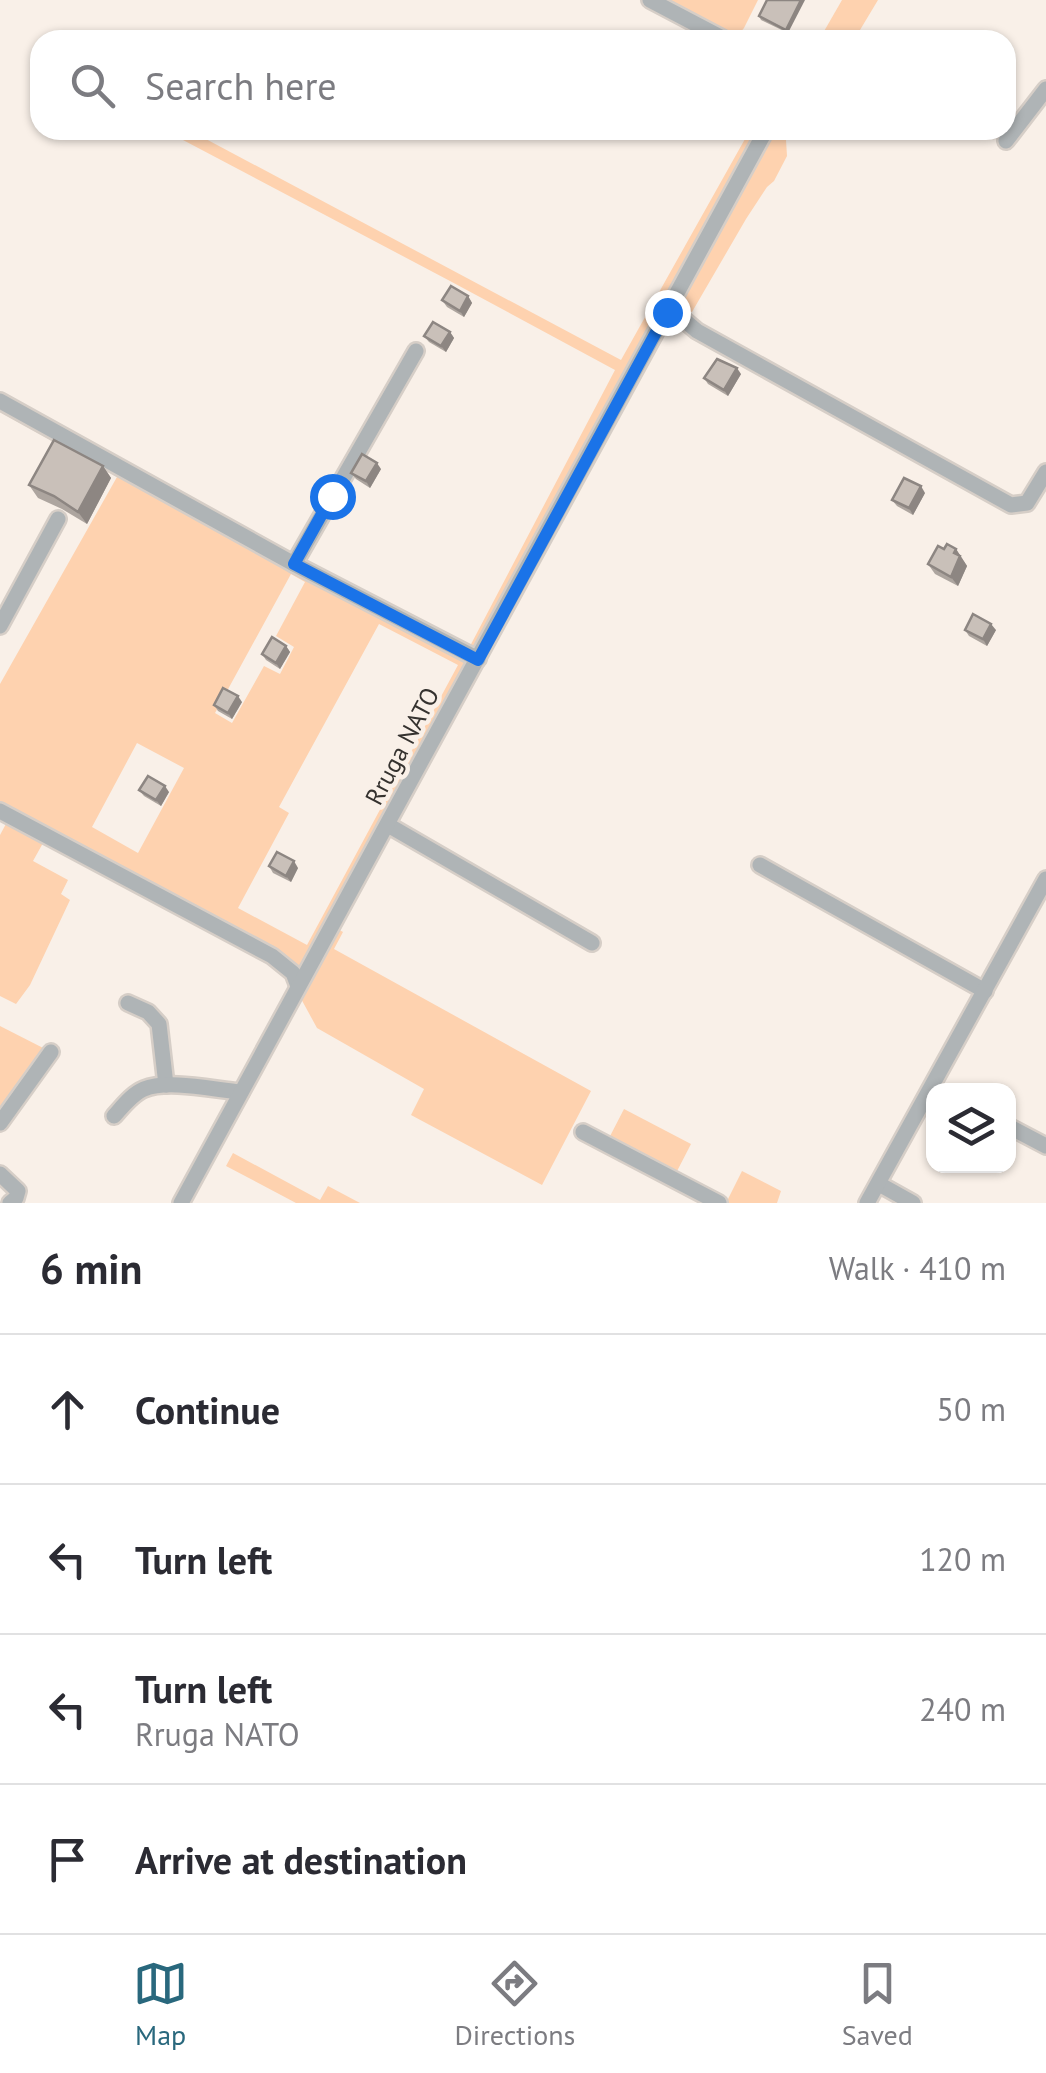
<!DOCTYPE html>
<html lang="en">
<head>
<meta charset="utf-8">
<style>
  :root { --surface:#fff; --page:#f2f2f3; --text:#2b2b33; --muted:#7c7c81; --line:#e1e1e2; --accent:#29687d }
  body { margin:0; font-family:"PT Sans",sans-serif; background:var(--page); color:var(--text) }
  .controls { position:absolute; right:30px; bottom:30px; display:grid; overflow:hidden; border-radius:20px; box-shadow:0 2px 8px #0004 }
  .controls button { width:90px; height:90px; display:grid; place-items:center; padding:0; border:0; border-bottom:2px solid var(--line); background:var(--surface); color:var(--text); font:50px sans-serif }
  .stop { position:absolute; width:30px; height:30px; margin:-22px; border:8px solid #1a73e8; border-radius:50%; background:#fff }
  .stop.end { background:#1a73e8; border-color:#fff; box-shadow:0 2px 10px #0008 }
  .list { margin:0; padding:0; list-style:none }
  h2 { display:flex; justify-content:space-between; align-items:center; height:130px; margin:0; padding:0 40px; font-size:42px }
  h2 small { font-size:32px; font-weight:400; color:var(--muted) }
  .list li { display:grid; grid-template-columns:65px 1fr auto; gap:30px; align-items:center; box-sizing:border-box; height:150px; padding:0 40px; border-top:2px solid var(--line) }
  .list b { display:block; font-size:38px; white-space:nowrap }
  .list p { margin:0; font-size:32px; white-space:nowrap; color:var(--muted) }
  .list em { font-size:32px; font-style:normal; color:var(--muted) }
  .icon { flex:none; width:55px; height:55px; fill:none; stroke:currentColor; stroke-width:2; stroke-linecap:round; stroke-linejoin:round }
  .map { position:relative; flex:none; width:1046px; height:1203px; overflow:hidden }
  .search { position:absolute; background:var(--surface); box-shadow:0 2px 8px #0004; left:30px; right:30px; top:30px; height:110px; display:flex; align-items:center; gap:25px; box-sizing:border-box; padding:0 35px; border-radius:30px; color:var(--muted); font-size:38px }
  .sheet { height:730px; background:var(--surface) }
  nav { display:flex; justify-content:space-around; align-items:center; box-sizing:border-box; height:140px; border-top:2px solid var(--line); background:var(--surface); font-size:28px; color:var(--muted) }
  nav a { display:grid; justify-items:center; gap:5px }
  nav .on { color:var(--accent) }
  .map>svg:first-child { display:block }
</style>
</head>
<body>
<div class="map">
<svg width="1046" height="1203" viewBox="0 0 1046 1203">
  <rect width="100%" height="100%" fill="#f9f0e8"/>
  <g fill="#fed2af" fill-rule="evenodd">
    <path d="M663,0H758L744,28L734,40Z"/>
    <path d="M842,0H878L854,40H819Z"/>
    <path d="M164,130H189L621,360L750,130H760L479,654L469,648L615,370L450,281Z"/>
    <path d="M769,130H799L798,134L786,140L787,156L774,181L767,187L746,219L692,312L683,310L680,302Z"/>
    <path d="M0,404L466,660L468,668L303,970L296,969L0,806V684L117,477L0,412ZM291,574L305,582L276,636L294,647L280,674L264,666L232,723L215,713ZM379,624L458,665L307,945L238,908L289,813L279,807ZM137,743L184,768L138,853L92,827Z"/>
    <path d="M7,822L43,843L33,861L68,880L61,894L70,900L30,985L16,1004L0,996V835Z"/>
    <path d="M336,928L343,932L334,949L591,1091L542,1185L411,1115L424,1089L317,1028L299,995Z"/>
    <path d="M0,1026L51,1052L0,1123Z"/>
    <path d="M624,1109L691,1144L674,1177L607,1142Z"/>
    <path d="M233,1153L320,1200L328,1186L360,1203H296L226,1166Z"/>
    <path d="M742,1171L781,1191L777,1203H726Z"/>
  </g>
  <g fill="none" stroke-linecap="round" stroke-linejoin="round">
    <g stroke="#d6cec7" stroke-width="20">
      <g id="minor">
        <path d="M650,0L726,40"/>
        <path d="M1006,141L1046,89"/>
        <path d="M667,311L678,315L697,331L1011,505L1027,503L1046,472"/>
        <path d="M0,401L294,564L478,659"/>
        <path d="M294,564L416,351"/>
        <path d="M0,626L58,519"/>
        <path d="M0,811L272,956L293,973L298,986"/>
        <path d="M388,825L592,943"/>
        <path d="M760,865L985,991"/>
        <path d="M128,1003L148,1012L159,1024L166,1085"/>
        <path d="M114,1116C123,1106 132,1094 144,1089C168,1079 215,1090 241,1092"/>
        <path d="M0,1123L51,1052"/>
        <path d="M1008,1126L1046,1146"/>
        <path d="M583,1132L719,1203"/>
        <path d="M0,1174L18,1191L16,1198L10,1203"/>
        <path d="M879,1184L913,1203"/>
        <path d="M181,1203C375,845 571,487 766,130"/>
        <path d="M867,1203L1046,879"/>
      </g>
    </g>
    <use href="#minor" stroke="#afb4b6" stroke-width="15"/>
  </g>
  <g fill="#ada59f">
    <path d="M767,0L788,33L761,20L759,16Z"/>
    <path d="M468,296L472,303L464,317L447,307L442,300Z"/>
    <path d="M450,332L454,338L446,352L429,342L424,336Z"/>
    <path d="M741,374L728,396L708,384L704,378Z"/>
    <path d="M103,466L111,478L87,524L62,509L38,498L29,485Z"/>
    <path d="M381,469L370,488L356,479L351,473Z"/>
    <path d="M925,493L913,515L897,506L892,500Z"/>
    <path d="M944,549H956L967,566L958,586L935,574L928,564Z"/>
    <path d="M965,630H996L987,646L969,636Z"/>
    <path d="M286,646L290,652L280,669L266,660L262,654Z"/>
    <path d="M242,702L232,719L218,711L214,705Z"/>
    <path d="M139,790L169,792L161,806L144,796Z"/>
    <path d="M269,866L298,868L291,882L273,873Z"/>
  </g>
  <g fill="#8d8682">
    <path d="M801,0H805L788,33L786,30Z"/>
    <path d="M468,296L472,303L464,317L460,311Z"/>
    <path d="M450,332L454,338L446,352L441,346Z"/>
    <path d="M737,368L741,374L728,396L724,390Z"/>
    <path d="M377,463L381,469L370,488L366,481Z"/>
    <path d="M103,466L111,478L87,524L78,512Z"/>
    <path d="M921,486L925,493L913,515L909,508Z"/>
    <path d="M956,549L967,566L958,586L951,577L954,553Z"/>
    <path d="M991,624L996,630L987,646L983,639Z"/>
    <path d="M286,646L290,652L280,669L276,663Z"/>
    <path d="M238,696L242,702L232,719L228,713Z"/>
    <path d="M165,786L169,792L161,806L156,800Z"/>
    <path d="M294,861L298,868L291,882L286,876Z"/>
  </g>
  <g fill="#c9c0b9" stroke="#8d8682" stroke-width="2.5">
    <path d="M767,0H801L786,30L759,16Z"/>
    <path d="M451,286L468,296L460,311L442,300Z"/>
    <path d="M433,322L450,332L441,346L424,336Z"/>
    <path d="M717,359L737,368L724,390L704,378Z"/>
    <path d="M54,440L103,466L78,512L54,496L29,485Z"/>
    <path d="M362,454L377,463L366,481L351,473Z"/>
    <path d="M904,478L921,486L909,508L892,500Z"/>
    <path d="M947,544L956,549L954,553L960,556L951,577L928,564L938,546L944,549Z"/>
    <path d="M973,614L991,624L983,639L965,630Z"/>
    <path d="M272,637L286,646L276,663L262,654Z"/>
    <path d="M223,688L238,696L228,713L214,705Z"/>
    <path d="M148,776L165,786L156,800L139,790Z"/>
    <path d="M277,852L294,861L286,876L269,866Z"/>
  </g>
  <g fill="none" stroke-linecap="round" stroke-linejoin="round">
    <path stroke="#1a73e8" stroke-width="12" d="M332,496L294,564L478,660L667,312"/>
  </g>
  <g text-anchor="middle" dominant-baseline="central" stroke-width="9" stroke-linejoin="round" paint-order="stroke">
    <g font-size="25" fill="#35322f" stroke="#f9f0e8">
      <text transform="translate(402 746) rotate(-62)">Rruga NATO</text>
    </g>
  </g>
</svg>
<div class="controls">
<button><svg class="icon" aria-label="layers" viewBox="0 0 24 24"><path d="M12 4l9 5-9 5-9-5zM3 14l9 5 9-5"/></svg></button>
</div>
<div class="stop" style="left:332px;top:496px"></div>
<div class="stop end" style="left:667px;top:312px"></div>
<div class="search"><svg class="icon" aria-label="search" viewBox="0 0 24 24"><circle cx="10" cy="10" r="6"/><path d="M15 15l6 6"/></svg>Search here</div>
</div>
<section class="sheet">
<h2>6 min<small>Walk · 410 m</small></h2>
<ul class="list">
<li><svg class="icon" aria-label="ahead" viewBox="0 0 24 24"><path d="M12 20V5M6 11l6-6 6 6"/></svg><div><b>Continue</b></div><em>50 m</em></li>
<li><svg class="icon" aria-label="left" viewBox="0 0 24 24"><path d="M17 20v-9H6M10 6l-5 5 5 5"/></svg><div><b>Turn left</b></div><em>120 m</em></li>
<li><svg class="icon" aria-label="left" viewBox="0 0 24 24"><path d="M17 20v-9H6M10 6l-5 5 5 5"/></svg><div><b>Turn left</b><p>Rruga NATO</p></div><em>240 m</em></li>
<li><svg class="icon" aria-label="arrive" viewBox="0 0 24 24"><path d="M6 21V4h12l-3 4 3 4H6"/></svg><div><b>Arrive at destination</b></div></li>
</ul>
</section>
<nav>
<a class="on"><svg class="icon" aria-label="map" viewBox="0 0 24 24"><path d="M3 6l6-2 6 2 6-2v14l-6 2-6-2-6 2zM9 4v14M15 6v14"/></svg>Map</a>
<a><svg class="icon" aria-label="directions" viewBox="0 0 24 24"><path d="M12 3l9 9-9 9-9-9zM9 14v-3h6M13 9l2 2-2 2"/></svg>Directions</a>
<a><svg class="icon" aria-label="saved" viewBox="0 0 24 24"><path d="M7 4h10v16l-5-4-5 4z"/></svg>Saved</a>
</nav>
</body>
</html>
